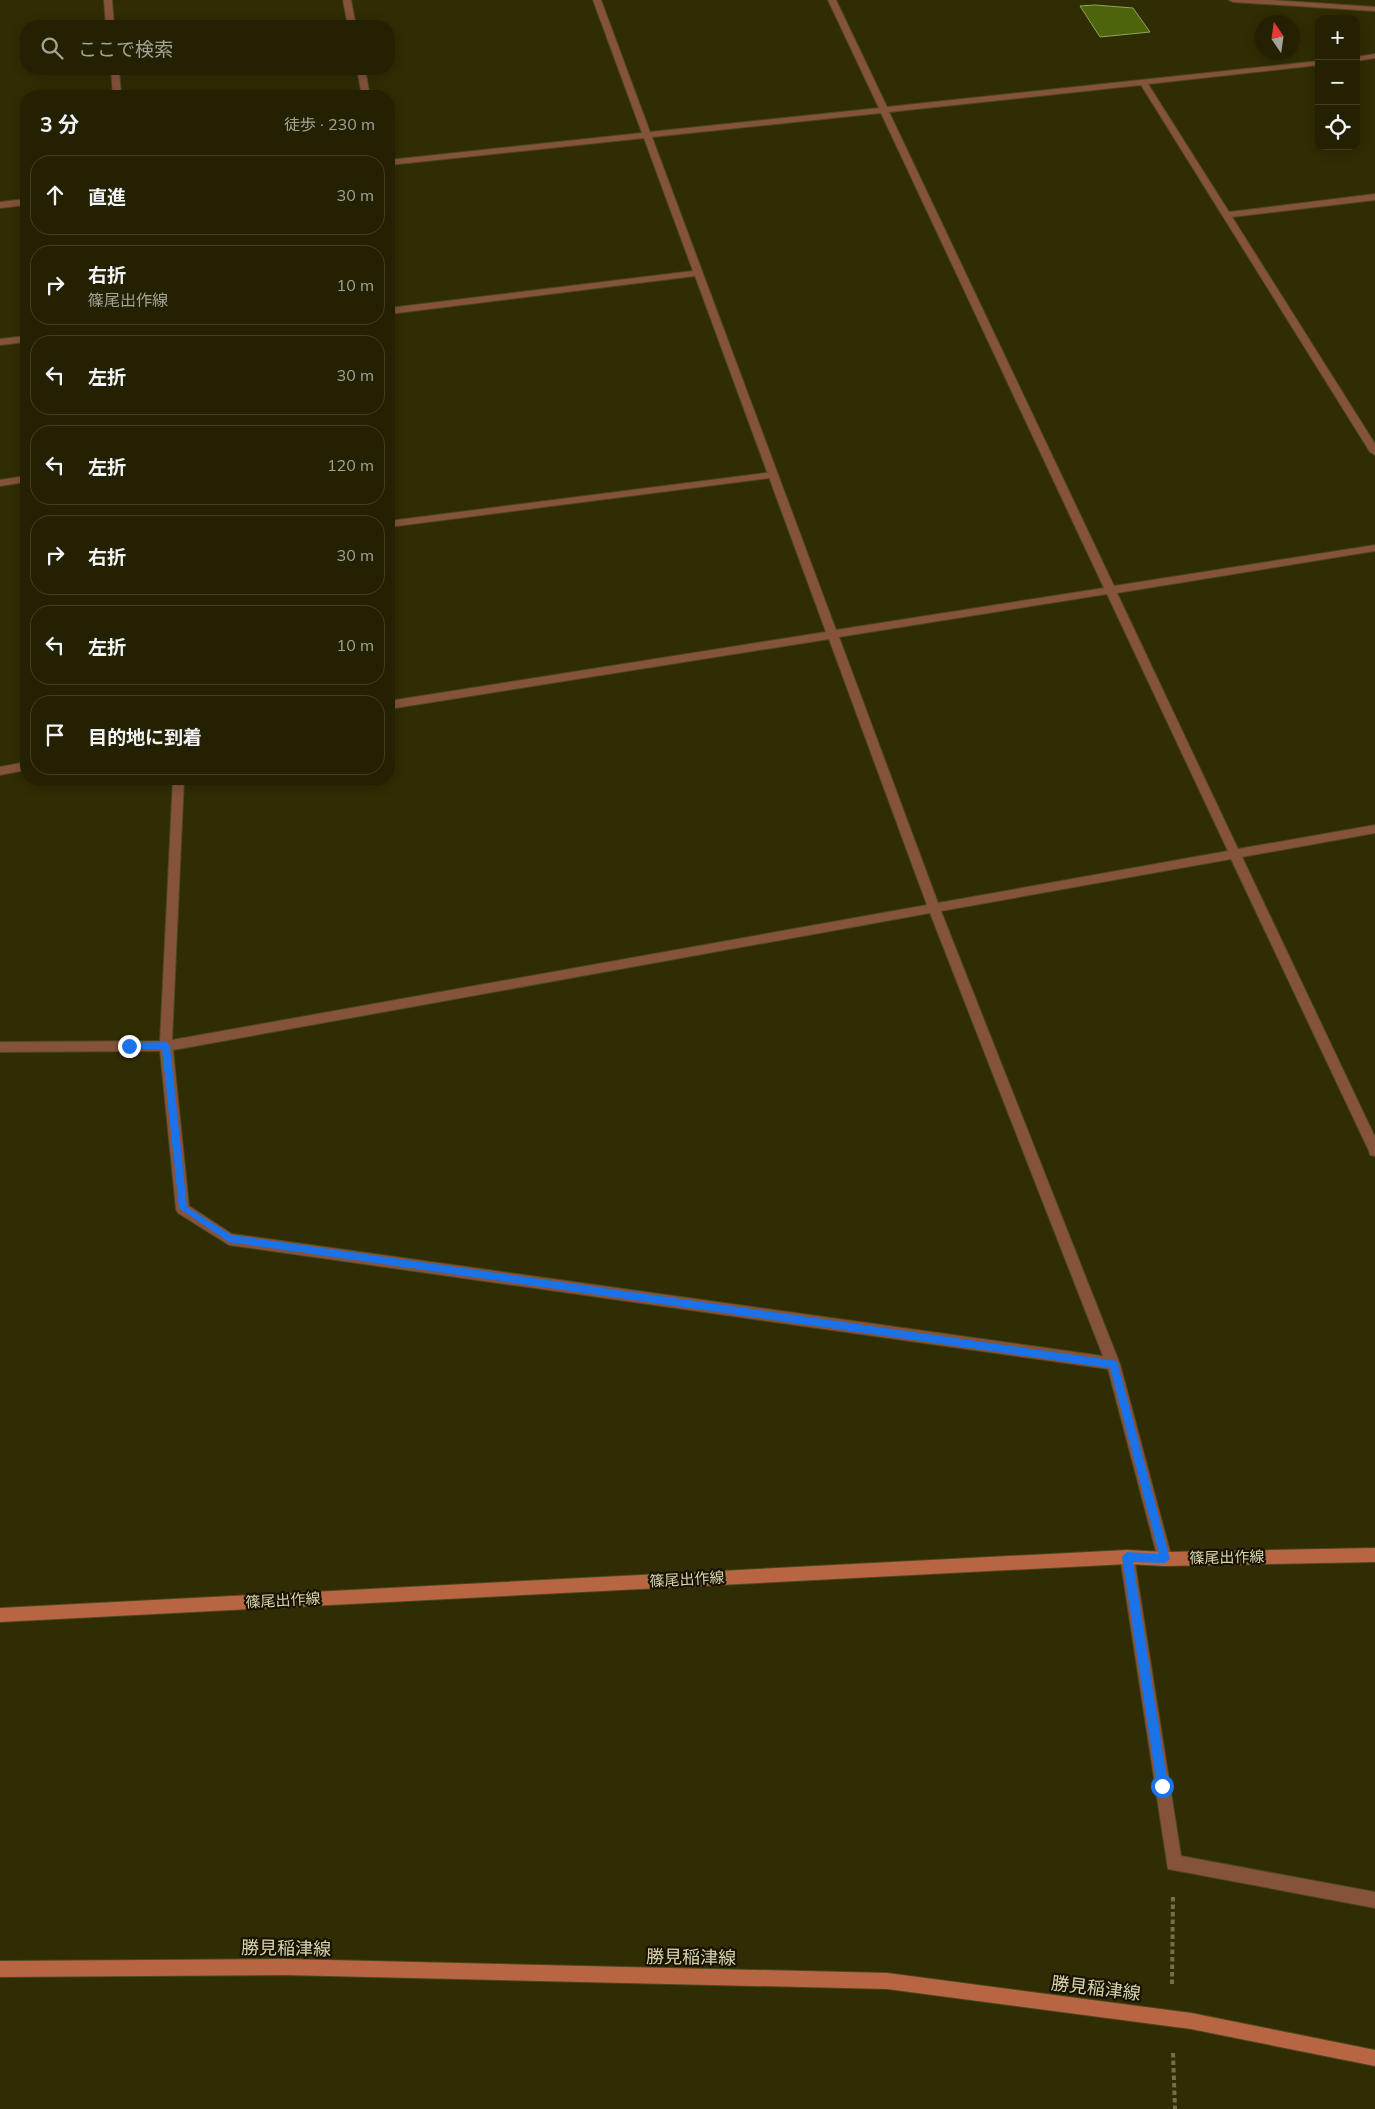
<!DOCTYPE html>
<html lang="ja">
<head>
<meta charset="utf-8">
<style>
  :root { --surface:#242102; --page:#302e11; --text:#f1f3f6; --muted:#a3a399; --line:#413e24 }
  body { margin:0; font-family:Mulish,"Noto Sans JP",sans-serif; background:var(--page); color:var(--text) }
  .controls { position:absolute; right:15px; top:15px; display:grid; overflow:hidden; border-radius:10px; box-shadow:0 2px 12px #0003 }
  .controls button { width:45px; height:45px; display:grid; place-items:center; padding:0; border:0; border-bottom:1px solid var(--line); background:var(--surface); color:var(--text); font:25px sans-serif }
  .compass { position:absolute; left:1255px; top:15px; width:45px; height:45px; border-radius:50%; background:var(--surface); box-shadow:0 2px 12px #0003; rotate:347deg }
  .stop { position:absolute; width:15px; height:15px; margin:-11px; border:4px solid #1a73e8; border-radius:50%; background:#fff }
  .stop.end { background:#1a73e8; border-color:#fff; box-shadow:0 1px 5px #0008 }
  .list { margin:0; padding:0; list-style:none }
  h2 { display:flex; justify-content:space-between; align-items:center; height:65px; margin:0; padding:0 20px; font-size:21px }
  h2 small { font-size:16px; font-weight:400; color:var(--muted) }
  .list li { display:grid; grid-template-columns:32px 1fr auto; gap:15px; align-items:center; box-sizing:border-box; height:80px; margin:0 10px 10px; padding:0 10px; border:1px solid var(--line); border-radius:20px }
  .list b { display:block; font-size:19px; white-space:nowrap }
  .list p { margin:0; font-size:16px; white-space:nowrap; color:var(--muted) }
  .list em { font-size:16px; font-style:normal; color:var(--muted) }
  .icon { flex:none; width:28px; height:28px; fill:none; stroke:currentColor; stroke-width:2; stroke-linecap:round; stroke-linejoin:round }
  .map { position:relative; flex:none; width:1375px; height:2109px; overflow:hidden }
  .search { position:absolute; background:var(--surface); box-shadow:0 2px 12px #0003; left:20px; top:20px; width:375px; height:55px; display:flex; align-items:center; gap:12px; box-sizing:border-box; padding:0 18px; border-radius:20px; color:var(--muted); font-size:19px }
  .panel { position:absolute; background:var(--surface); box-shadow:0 2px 12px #0003; left:20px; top:90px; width:375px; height:695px; border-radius:20px }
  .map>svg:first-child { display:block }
</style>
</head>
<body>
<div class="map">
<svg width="1375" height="2109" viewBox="0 0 1375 2109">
  <rect width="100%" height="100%" fill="#302c03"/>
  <path fill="#4d640a" stroke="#8ea560" d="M1095,5L1133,8L1150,32L1100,37L1080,6Z"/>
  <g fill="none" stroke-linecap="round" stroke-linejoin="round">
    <g stroke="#4b471f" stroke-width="2">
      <path id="lane" d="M773,472L777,473V477L389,527V521Z"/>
    </g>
    <g stroke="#4b471f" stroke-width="2">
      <g id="street">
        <path d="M104,0H112L114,26H106Z"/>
        <path d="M343,0H351L356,26H348Z"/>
        <path d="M593,0H601L650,132L879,108L828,0H836L887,107L1319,61V65L1148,84L1229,212L1375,194V200L1232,217L1375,444V455L1370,452L1141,85L889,112L1114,586L1375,545V551L1117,593L1238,849L1375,825V833L1242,857L1375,1137V1156L1370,1155L1369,1151L1231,859L941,911L1120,1364L1172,1559L1170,1564L1165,1566L1160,1564L1158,1559L1108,1369L229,1245L178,1213L176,1209L160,1051L0,1052V1042L160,1041L173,779H184L172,1040L927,905L829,639L389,709V701L826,632L695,276L389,314V308L693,271L644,138L389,165V160L642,133ZM881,113L1104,588L836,630L652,137ZM1107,594L1228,851L938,903L839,637ZM930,913L1103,1356L232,1234L189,1206L173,1050Z"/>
        <path d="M1229,0H1270L1375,7V11L1233,2Z"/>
        <path d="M1375,54V58L1356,61V57Z"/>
        <path d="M111,69H119L121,96H113Z"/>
        <path d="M357,69H365L370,96H362Z"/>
        <path d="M26,199V205L0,208V202Z"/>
        <path d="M26,336V342L0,345V339Z"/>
        <path d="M26,476V482L0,486V480Z"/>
        <path d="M26,762V770L0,775V767Z"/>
        <path d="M1127,1550L1132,1552L1134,1557L1181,1856L1375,1892V1908L1168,1869L1120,1557L1122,1552Z"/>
      </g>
    </g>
    <g stroke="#4b471f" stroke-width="2">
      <g id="secondary">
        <path d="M1375,1548V1562L1165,1566L1127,1564L0,1622V1608L1127,1550L1165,1552Z"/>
        <path d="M285,1959L887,1973L1191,2013L1375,2050V2066L1191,2029L887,1989L285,1975L0,1977V1961Z"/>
      </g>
    </g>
    <g stroke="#737048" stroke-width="4" stroke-dasharray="4.5 3" stroke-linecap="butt">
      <path d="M1172,1984L1173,1896"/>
      <path d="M1173,2053L1175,2109"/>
    </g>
    <use href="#lane" fill="#85523c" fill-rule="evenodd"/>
    <use href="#street" fill="#85523c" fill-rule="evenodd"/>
    <use href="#secondary" fill="#b76641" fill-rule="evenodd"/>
  </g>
  <path fill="#1a73e8" d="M166,1042L170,1046L187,1207L231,1235L1117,1361L1170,1559L1165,1563L1133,1562L1168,1786L1166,1790H1159L1157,1786L1122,1557L1127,1552L1159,1554L1110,1368L229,1242L179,1208L162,1049H129L125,1046L129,1043Z"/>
  <g text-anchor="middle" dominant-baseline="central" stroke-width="4.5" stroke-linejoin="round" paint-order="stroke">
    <g font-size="15" fill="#d7d5b0" stroke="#181400">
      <text transform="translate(1227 1557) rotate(-1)">篠尾出作線</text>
      <text transform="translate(687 1579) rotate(-3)">篠尾出作線</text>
      <text transform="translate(283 1600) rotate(-3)">篠尾出作線</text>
    </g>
    <g font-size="18" fill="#d7d5b0" stroke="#181400">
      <text transform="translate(286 1948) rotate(1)">勝見稲津線</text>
      <text transform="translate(691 1957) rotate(1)">勝見稲津線</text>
      <text transform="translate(1096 1988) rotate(7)">勝見稲津線</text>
    </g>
  </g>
</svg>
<div class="controls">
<button>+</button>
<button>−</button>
<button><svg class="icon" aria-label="locate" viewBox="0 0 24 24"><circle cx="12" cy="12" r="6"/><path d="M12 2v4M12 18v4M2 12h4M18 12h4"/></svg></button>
</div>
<svg class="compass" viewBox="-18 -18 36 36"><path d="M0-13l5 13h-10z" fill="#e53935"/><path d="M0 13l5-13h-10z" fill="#a3a399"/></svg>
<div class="stop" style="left:1162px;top:1786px"></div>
<div class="stop end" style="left:129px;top:1046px"></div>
<div class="search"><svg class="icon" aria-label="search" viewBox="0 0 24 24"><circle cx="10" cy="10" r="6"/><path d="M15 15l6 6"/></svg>ここで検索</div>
<section class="panel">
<h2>3 分<small>徒歩 · 230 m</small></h2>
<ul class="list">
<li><svg class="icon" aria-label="ahead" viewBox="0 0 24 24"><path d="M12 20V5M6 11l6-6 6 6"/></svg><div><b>直進</b></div><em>30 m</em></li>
<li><svg class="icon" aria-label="right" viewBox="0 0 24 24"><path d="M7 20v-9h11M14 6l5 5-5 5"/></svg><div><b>右折</b><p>篠尾出作線</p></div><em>10 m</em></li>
<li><svg class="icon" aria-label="left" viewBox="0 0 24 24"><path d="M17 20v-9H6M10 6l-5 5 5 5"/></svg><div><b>左折</b></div><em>30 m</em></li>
<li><svg class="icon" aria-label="left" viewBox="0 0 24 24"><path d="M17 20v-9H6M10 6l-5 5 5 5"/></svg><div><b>左折</b></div><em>120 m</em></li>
<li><svg class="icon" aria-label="right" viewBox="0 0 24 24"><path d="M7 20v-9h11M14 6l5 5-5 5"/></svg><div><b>右折</b></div><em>30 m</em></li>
<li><svg class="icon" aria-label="left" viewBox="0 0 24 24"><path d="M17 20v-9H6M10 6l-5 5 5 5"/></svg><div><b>左折</b></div><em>10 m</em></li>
<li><svg class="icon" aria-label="arrive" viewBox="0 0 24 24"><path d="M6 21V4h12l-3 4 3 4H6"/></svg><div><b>目的地に到着</b></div></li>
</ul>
</section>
</div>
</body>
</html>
